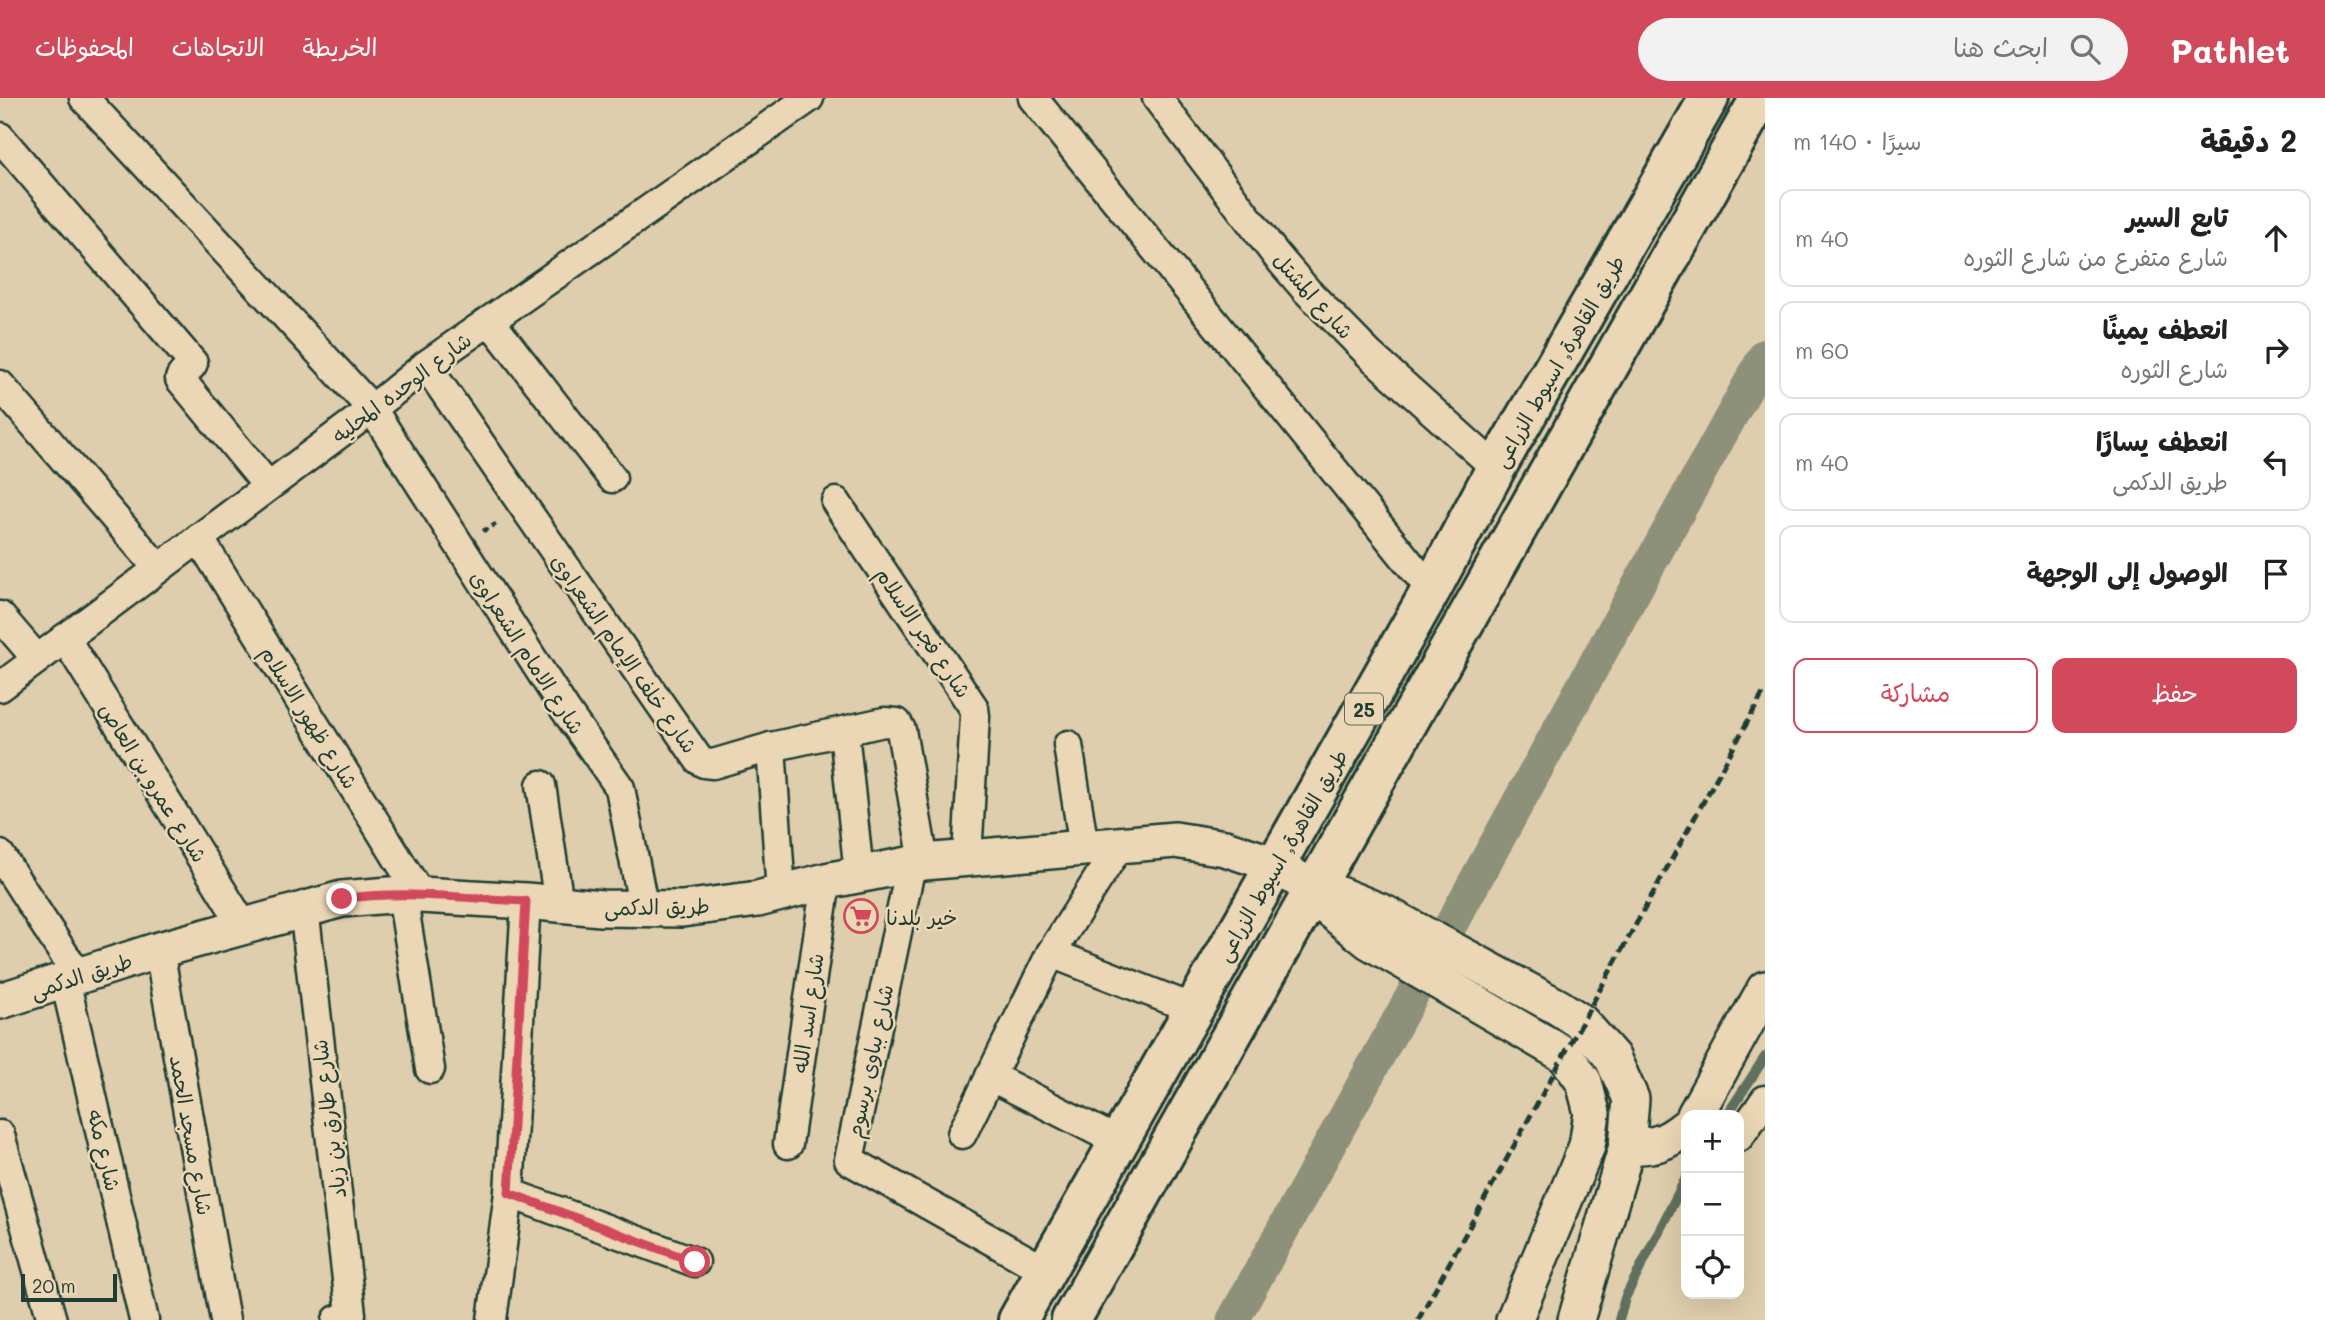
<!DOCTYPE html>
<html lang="ar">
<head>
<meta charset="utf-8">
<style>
  :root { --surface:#fff; --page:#f2f2f2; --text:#222; --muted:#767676; --line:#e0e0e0; --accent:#d1495b }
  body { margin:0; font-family:Mali,"Playpen Sans Arabic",sans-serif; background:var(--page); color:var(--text); direction:rtl }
  .controls { position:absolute; right:21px; bottom:21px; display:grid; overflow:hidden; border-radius:14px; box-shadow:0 7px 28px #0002 }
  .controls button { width:63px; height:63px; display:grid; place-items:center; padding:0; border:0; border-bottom:2px solid var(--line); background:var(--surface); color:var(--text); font:35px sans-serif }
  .scale { position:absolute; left:21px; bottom:18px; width:96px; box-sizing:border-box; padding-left:7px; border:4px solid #1f3d34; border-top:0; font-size:19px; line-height:24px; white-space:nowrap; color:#1f3d34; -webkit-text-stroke:5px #ebd7b5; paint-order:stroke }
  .stop { position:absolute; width:21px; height:21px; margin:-16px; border:5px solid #d1495b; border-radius:50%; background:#fff }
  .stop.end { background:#d1495b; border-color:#fff; box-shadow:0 2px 7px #0008 }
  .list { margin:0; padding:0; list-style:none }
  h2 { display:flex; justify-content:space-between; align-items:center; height:91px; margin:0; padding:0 28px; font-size:30px }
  h2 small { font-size:23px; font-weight:400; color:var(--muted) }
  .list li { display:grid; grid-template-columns:46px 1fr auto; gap:21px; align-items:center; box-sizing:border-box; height:98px; margin:0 14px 14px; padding:0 14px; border:2px solid var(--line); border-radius:14px }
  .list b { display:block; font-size:26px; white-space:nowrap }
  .list p { margin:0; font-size:23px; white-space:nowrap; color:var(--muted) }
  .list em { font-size:23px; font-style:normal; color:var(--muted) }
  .actions { display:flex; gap:14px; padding:21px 28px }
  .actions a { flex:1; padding:16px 0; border:2px solid var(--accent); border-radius:14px; text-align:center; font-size:24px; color:var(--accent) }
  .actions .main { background:var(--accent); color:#fff }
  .icon { flex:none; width:38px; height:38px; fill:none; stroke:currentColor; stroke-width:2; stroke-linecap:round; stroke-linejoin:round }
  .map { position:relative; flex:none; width:1765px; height:1222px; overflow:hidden; direction:ltr }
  header { display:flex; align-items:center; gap:42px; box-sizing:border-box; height:98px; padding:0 35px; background:var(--accent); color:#fff }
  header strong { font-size:33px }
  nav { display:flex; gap:38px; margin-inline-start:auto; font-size:24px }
  .search { width:490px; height:63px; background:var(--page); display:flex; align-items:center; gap:18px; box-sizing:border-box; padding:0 24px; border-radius:38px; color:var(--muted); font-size:26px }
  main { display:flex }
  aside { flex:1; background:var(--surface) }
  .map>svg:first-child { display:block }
</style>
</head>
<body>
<header>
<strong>Pathlet</strong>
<div class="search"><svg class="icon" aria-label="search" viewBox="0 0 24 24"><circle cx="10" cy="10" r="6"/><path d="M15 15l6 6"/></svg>ابحث هنا</div>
<nav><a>الخريطة</a><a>الاتجاهات</a><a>المحفوظات</a></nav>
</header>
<main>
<aside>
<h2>2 دقيقة<small>سيرًا · 140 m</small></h2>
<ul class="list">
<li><svg class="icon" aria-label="ahead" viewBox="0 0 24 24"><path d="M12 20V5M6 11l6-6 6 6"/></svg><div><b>تابع السير</b><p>شارع متفرع من شارع الثوره</p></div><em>40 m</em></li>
<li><svg class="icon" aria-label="right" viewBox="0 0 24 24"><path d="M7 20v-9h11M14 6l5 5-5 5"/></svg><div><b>انعطف يمينًا</b><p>شارع الثوره</p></div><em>60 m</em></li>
<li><svg class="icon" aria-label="left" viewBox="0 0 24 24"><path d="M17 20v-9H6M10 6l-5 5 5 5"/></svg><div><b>انعطف يسارًا</b><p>طريق الدكمى</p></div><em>40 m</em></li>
<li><svg class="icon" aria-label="arrive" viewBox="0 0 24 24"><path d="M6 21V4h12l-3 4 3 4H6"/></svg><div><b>الوصول إلى الوجهة</b></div></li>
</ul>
<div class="actions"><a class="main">حفظ</a><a>مشاركة</a></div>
</aside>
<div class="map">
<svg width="1765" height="1222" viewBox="0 0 1765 1222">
  <rect width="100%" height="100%" fill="#dfcead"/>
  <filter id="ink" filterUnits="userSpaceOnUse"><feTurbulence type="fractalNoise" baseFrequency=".0143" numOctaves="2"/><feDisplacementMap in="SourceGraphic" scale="14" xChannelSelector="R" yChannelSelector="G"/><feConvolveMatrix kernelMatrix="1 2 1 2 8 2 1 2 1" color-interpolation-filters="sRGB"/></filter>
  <g filter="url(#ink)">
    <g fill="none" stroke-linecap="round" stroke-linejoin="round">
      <g stroke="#616f5e" stroke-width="10">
        <path d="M1727,1017L1765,959"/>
        <path d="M1619,1222L1625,1200L1686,1080"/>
      </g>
      <path stroke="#8d917a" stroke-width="33" d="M1233,1222L1765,257"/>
      <g stroke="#1f3d34" stroke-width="33">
        <g id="minor">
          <path d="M84,0L372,311L566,613L620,690L644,812"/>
          <path d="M1033,0L1431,492"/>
          <path d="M1157,0L1276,157L1307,193L1370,257L1496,370"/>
          <path d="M0,39L193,265C191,272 181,274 180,281L268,388"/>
          <path d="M490,223L612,380"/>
          <path d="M426,267L699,662L704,665L713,666L771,649L884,624L897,625L901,632L924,764"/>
          <path d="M0,287L158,470"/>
          <path d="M836,404L974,610L975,618L967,759"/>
          <path d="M199,440L421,798"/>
          <path d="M0,518L37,561"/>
          <path d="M65,540L243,827"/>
          <path d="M0,589L372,311L426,267L809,0"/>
          <path d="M844,634L859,776"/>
          <path d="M1068,647L1084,750"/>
          <path d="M771,649L781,795"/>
          <path d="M541,687L559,806"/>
          <path d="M0,757L78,878"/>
          <path d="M911,767L849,1062L1046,1173"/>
          <path d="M402,796L430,971"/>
          <path d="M304,810L351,1216L337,1222"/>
          <path d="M159,852L225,1222"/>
          <path d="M1051,855L1194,911"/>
          <path d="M65,882L144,1222"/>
          <path d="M990,978L1119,1044"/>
          <path d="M962,1036L1051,855L1119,748"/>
          <path d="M0,1037L52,1222"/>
          <path d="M1739,1039L1765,1002"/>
          <path d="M788,1046L826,783"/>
          <path d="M509,1095L695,1164"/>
          <path d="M492,1222L509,1095L526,803"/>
        </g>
      </g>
      <g stroke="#1f3d34" stroke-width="40">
        <g id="tertiary">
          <path d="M1313,791L1337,796L1384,815L1558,909L1581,924L1612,959L1631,1001L1627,1048L1576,1222"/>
          <path d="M0,903L159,852L342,801L402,796L526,803L601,810L682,811L758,801L826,783L924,764L1175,742L1225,750L1276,767L1313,791L1329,811L1369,843L1565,957L1584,984L1592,1015L1587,1048L1514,1222"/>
          <path d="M1695,1017L1765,891"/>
          <path d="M1627,1048C1654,1049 1665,1046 1686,1029"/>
        </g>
      </g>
      <g stroke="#1f3d34" stroke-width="44">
        <g id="trunk">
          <path d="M1018,1222L1431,492L1496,370L1709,0"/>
          <path d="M1071,1222L1760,0"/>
        </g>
      </g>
      <path stroke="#1f3d34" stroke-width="4.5" stroke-dasharray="5 5" stroke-linecap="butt" d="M483,433L500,424"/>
      <use href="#minor" stroke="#ebd7b5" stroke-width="28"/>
      <use href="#tertiary" stroke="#ebd7b5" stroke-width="35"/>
      <use href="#trunk" stroke="#ebd7b5" stroke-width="38"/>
      <path stroke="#1f3d34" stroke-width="5" stroke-dasharray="10 5" stroke-linecap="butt" d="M1418,1222L1765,592"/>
    </g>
  </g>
  <g fill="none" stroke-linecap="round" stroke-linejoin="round" filter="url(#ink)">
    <path stroke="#d1495b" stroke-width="9" d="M342,801C403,792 465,800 526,803L509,1095L695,1164"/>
  </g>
  <defs>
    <g id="supermarket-ring" transform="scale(1.75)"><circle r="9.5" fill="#ebd7b5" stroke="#d1495b" stroke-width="1.5"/><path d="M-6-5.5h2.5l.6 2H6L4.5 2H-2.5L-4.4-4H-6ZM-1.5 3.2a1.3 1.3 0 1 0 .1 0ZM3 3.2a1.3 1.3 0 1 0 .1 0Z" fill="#d1495b"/></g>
  </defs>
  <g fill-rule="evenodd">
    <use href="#supermarket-ring" x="861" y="818"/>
  </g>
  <g text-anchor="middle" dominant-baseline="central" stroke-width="5" stroke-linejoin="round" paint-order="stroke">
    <rect fill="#ebd7b5" stroke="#5c6b5b" stroke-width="2" x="1345" y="595.5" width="38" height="31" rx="5"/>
    <g font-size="19" font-weight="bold" fill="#1f3d34">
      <text x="1364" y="611">25</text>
    </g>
    <g font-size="21" fill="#1f3d34" stroke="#ebd7b5">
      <text transform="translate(1314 197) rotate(48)">شارع المشتل</text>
      <text transform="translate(1558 263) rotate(-60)">طريق القاهرة, اسيوط الزراعى</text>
      <text transform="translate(401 289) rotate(-37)">شارع الوحده المحليه</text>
      <text transform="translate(924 534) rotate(56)">شارع فجر الاسلام</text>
      <text transform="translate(528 554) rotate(57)">شارع الامام الشعراوى</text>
      <text transform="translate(625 555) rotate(55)">شارع خلف الإمام الشعراوى</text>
      <text transform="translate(310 619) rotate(58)">شارع ظهور الاسلام</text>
      <text transform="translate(154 684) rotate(58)">شارع عمرو بن العاص</text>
      <text transform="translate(1281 757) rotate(-60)">طريق القاهرة, اسيوط الزراعى</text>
      <text transform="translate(657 808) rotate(-1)">طريق الدكمى</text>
      <text transform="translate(81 877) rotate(-18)">طريق الدكمى</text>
      <text transform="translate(807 915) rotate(-82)">شارع اسد الله</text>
      <text transform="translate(869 963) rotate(-78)">شارع بباوى برسوم</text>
      <text transform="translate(328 1021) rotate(-97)">شارع طارق بن زياد</text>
      <text transform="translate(192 1037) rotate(80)">شارع مسجد الحمد</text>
      <text transform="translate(105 1052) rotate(77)">شارع مكه</text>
    </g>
    <g font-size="21" fill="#1f3d34" stroke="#ebd7b5" text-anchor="start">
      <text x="886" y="818">خير بلدنا</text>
    </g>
  </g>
</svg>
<div class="controls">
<button>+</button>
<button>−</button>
<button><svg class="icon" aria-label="locate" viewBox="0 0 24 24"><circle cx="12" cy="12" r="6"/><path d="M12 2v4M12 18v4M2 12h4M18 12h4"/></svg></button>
</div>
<div class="scale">20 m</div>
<div class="stop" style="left:695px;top:1164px"></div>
<div class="stop end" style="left:342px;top:801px"></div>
</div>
</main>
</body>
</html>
